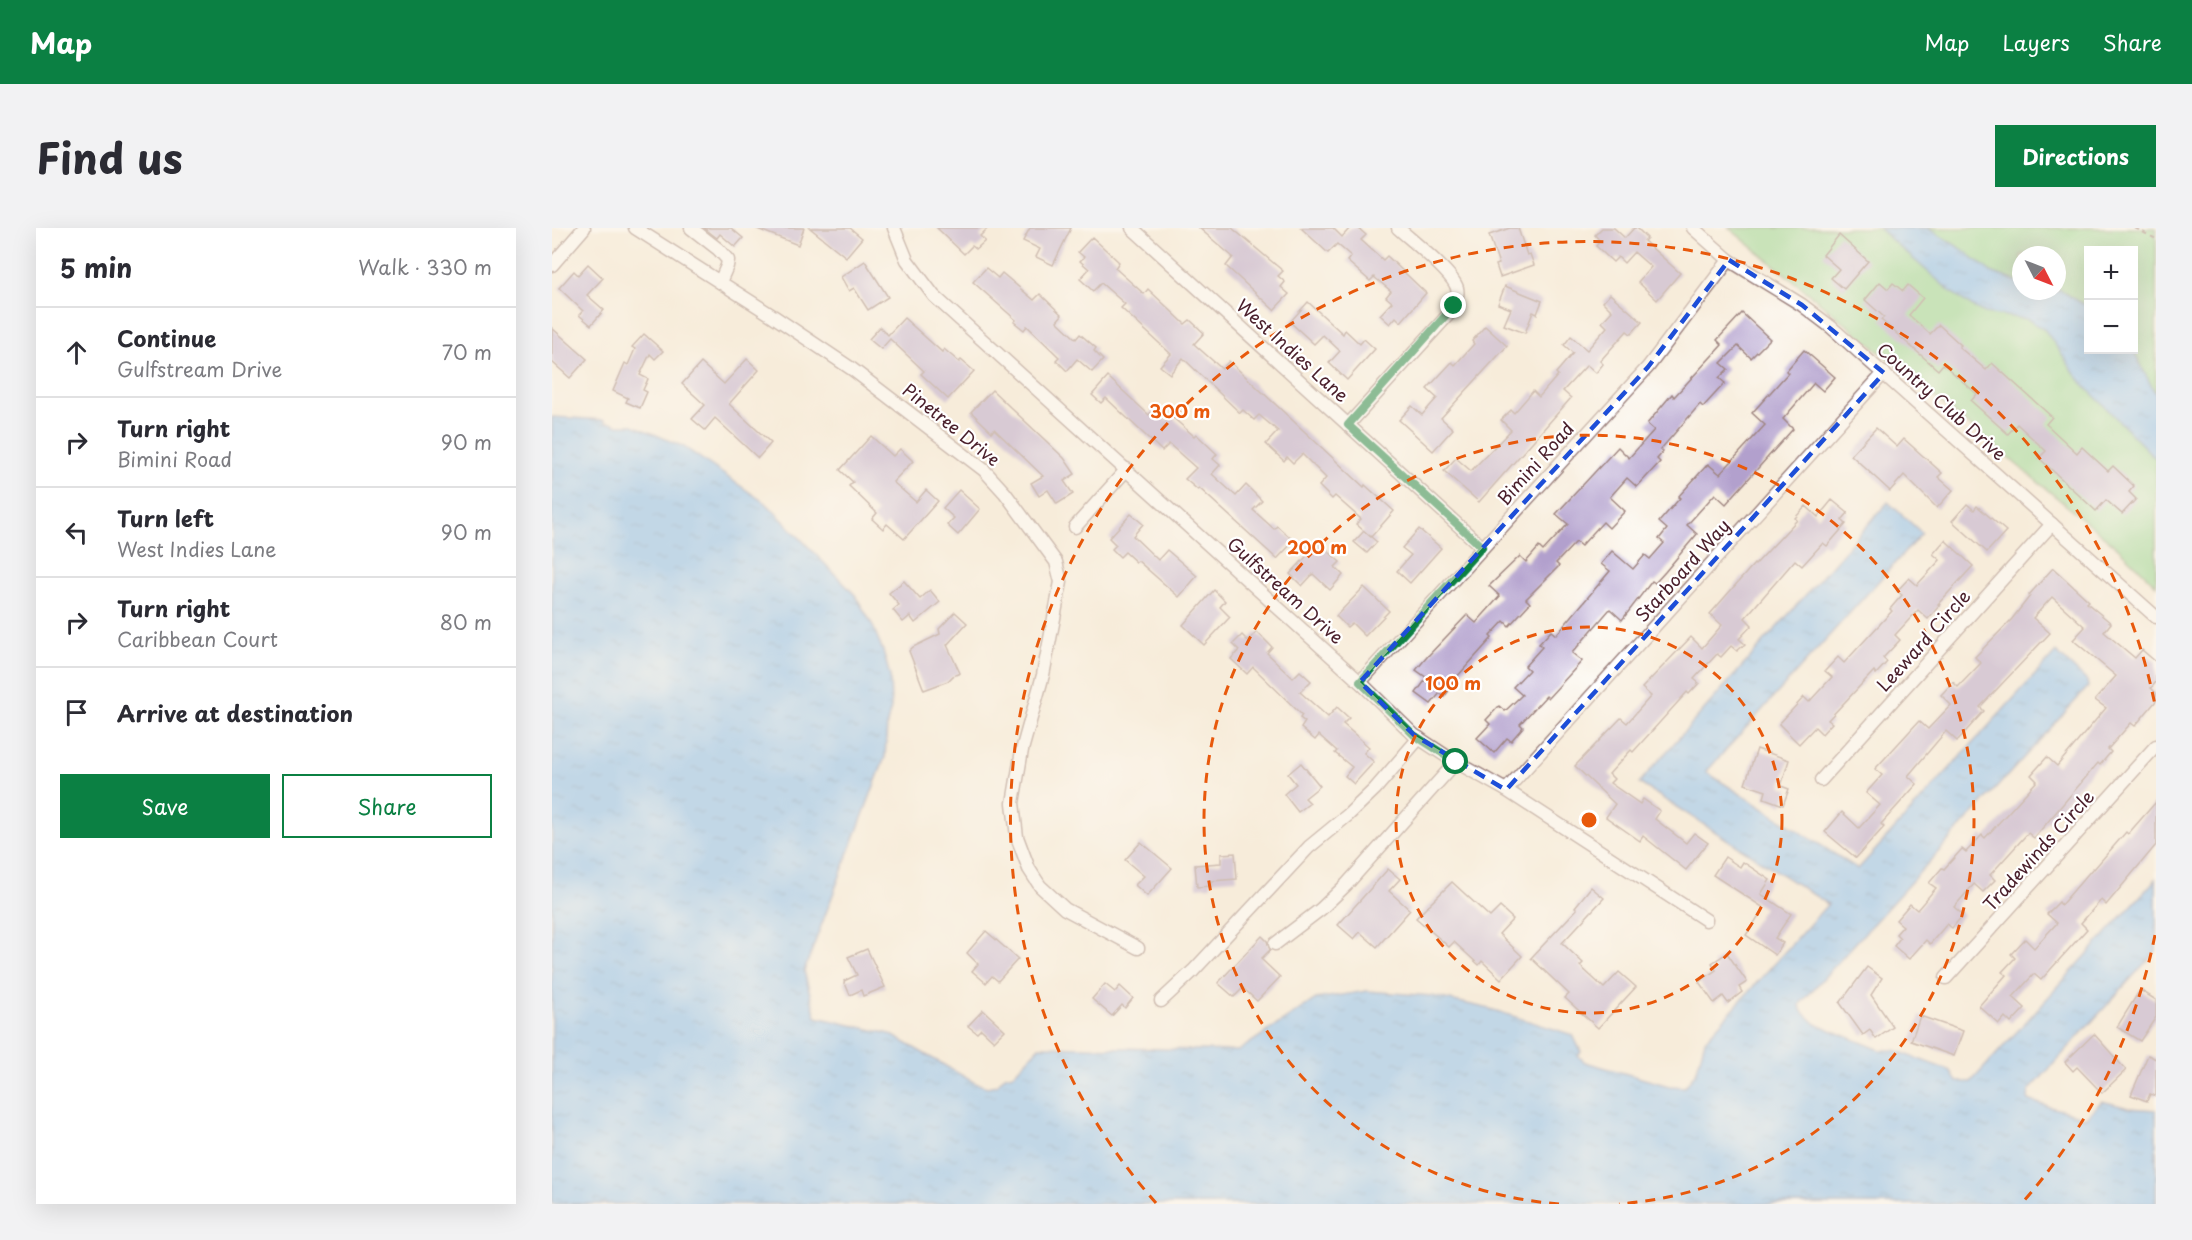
<!DOCTYPE html>
<html lang="en">
<head>
<meta charset="utf-8">
<style>
  :root { --surface:#fff; --page:#f2f2f3; --text:#2b2b33; --muted:#7c7c81; --line:#e1e1e2; --accent:#0b8043 }
  body { margin:0; font-family:"Playpen Sans",sans-serif; background:var(--page); color:var(--text) }
  .controls { position:absolute; right:18px; top:18px; display:grid; overflow:hidden; border-radius:0px; box-shadow:0 6px 24px #0002 }
  .controls button { width:54px; height:54px; display:grid; place-items:center; padding:0; border:0; border-bottom:2px solid var(--line); background:var(--surface); color:var(--text); font:30px sans-serif }
  .compass { position:absolute; left:1460px; top:18px; width:54px; height:54px; border-radius:50%; background:var(--surface); box-shadow:0 6px 24px #0002; rotate:132deg }
  .stop { position:absolute; width:18px; height:18px; margin:-14px; border:4px solid #0b8043; border-radius:50%; background:#fff }
  .stop.end { background:#0b8043; border-color:#fff; box-shadow:0 2px 6px #0008 }
  .list { margin:0; padding:0; list-style:none }
  h2 { display:flex; justify-content:space-between; align-items:center; height:78px; margin:0; padding:0 24px; font-size:26px }
  h2 small { font-size:20px; font-weight:400; color:var(--muted) }
  .list li { display:grid; grid-template-columns:39px 1fr auto; gap:18px; align-items:center; box-sizing:border-box; height:90px; padding:0 24px; border-top:2px solid var(--line) }
  .list b { display:block; font-size:22px; white-space:nowrap }
  .list p { margin:0; font-size:20px; white-space:nowrap; color:var(--muted) }
  .list em { font-size:20px; font-style:normal; color:var(--muted) }
  .actions { display:flex; gap:12px; padding:18px 24px }
  .actions a { flex:1; padding:14px 0; border:2px solid var(--accent); border-radius:0px; text-align:center; font-size:21px; color:var(--accent) }
  .actions .main { background:var(--accent); color:#fff }
  .icon { flex:none; width:33px; height:33px; fill:none; stroke:currentColor; stroke-width:2; stroke-linecap:round; stroke-linejoin:round }
  .map { position:relative; flex:none; width:1604px; height:976px; overflow:hidden; border-radius:0px }
  header { display:flex; align-items:center; gap:36px; box-sizing:border-box; height:84px; padding:0 30px; background:var(--accent); color:#fff }
  header strong { font-size:28px }
  nav { display:flex; gap:33px; margin-inline-start:auto; font-size:21px }
  .intro { display:flex; align-items:center; justify-content:space-between; box-sizing:border-box; height:144px; padding:0 36px }
  h1 { margin:0; font-size:42px }
  .button { padding:15px 27px; border-radius:0px; background:var(--accent); color:#fff; font-size:21px; font-weight:700 }
  main { display:flex; gap:36px; padding:0 36px }
  aside { flex:1; background:var(--surface); border-radius:0px; box-shadow:0 6px 24px #0002 }
  .map>svg:first-child { display:block }
</style>
</head>
<body>
<header>
<strong>Map</strong>
<nav><a>Map</a><a>Layers</a><a>Share</a></nav>
</header>
<div class="intro"><h1>Find us</h1><a class="button">Directions</a></div>
<main>
<aside>
<h2>5 min<small>Walk · 330 m</small></h2>
<ul class="list">
<li><svg class="icon" aria-label="ahead" viewBox="0 0 24 24"><path d="M12 20V5M6 11l6-6 6 6"/></svg><div><b>Continue</b><p>Gulfstream Drive</p></div><em>70 m</em></li>
<li><svg class="icon" aria-label="right" viewBox="0 0 24 24"><path d="M7 20v-9h11M14 6l5 5-5 5"/></svg><div><b>Turn right</b><p>Bimini Road</p></div><em>90 m</em></li>
<li><svg class="icon" aria-label="left" viewBox="0 0 24 24"><path d="M17 20v-9H6M10 6l-5 5 5 5"/></svg><div><b>Turn left</b><p>West Indies Lane</p></div><em>90 m</em></li>
<li><svg class="icon" aria-label="right" viewBox="0 0 24 24"><path d="M7 20v-9h11M14 6l5 5-5 5"/></svg><div><b>Turn right</b><p>Caribbean Court</p></div><em>80 m</em></li>
<li><svg class="icon" aria-label="arrive" viewBox="0 0 24 24"><path d="M6 21V4h12l-3 4 3 4H6"/></svg><div><b>Arrive at destination</b></div></li>
</ul>
<div class="actions"><a class="main">Save</a><a>Share</a></div>
</aside>
<div class="map">
<svg width="1604" height="976" viewBox="0 0 1604 976">
  <defs>
    <pattern id="water-ripples" width="26" height="14" patternUnits="userSpaceOnUse" patternTransform="scale(1.5)"><rect width="26" height="14" fill="#82bdf4"/><path d="M2 4q2-2 4 0t4 0M15 11q2-2 4 0t4 0" fill="none" stroke="#6c99c6"/></pattern>
  </defs>
  <rect width="100%" height="100%" fill="#fff"/>
  <filter id="ink" filterUnits="userSpaceOnUse"><feTurbulence type="fractalNoise" baseFrequency=".0167" numOctaves="2"/><feDisplacementMap in="SourceGraphic" scale="12" xChannelSelector="R" yChannelSelector="G"/><feConvolveMatrix kernelMatrix="1 2 1 2 8 2 1 2 1" color-interpolation-filters="sRGB"/></filter>
  <filter id="wash" filterUnits="userSpaceOnUse"><feTurbulence type="fractalNoise" baseFrequency=".008" numOctaves="4" result="noise"/><feDisplacementMap in="SourceGraphic" scale="24" xChannelSelector="R" yChannelSelector="G"/><feGaussianBlur stdDeviation="1.35" result="paint"/><feColorMatrix in="noise" values="0 0 0 0 0 0 0 0 0 0 0 0 0 0 0 0 0 1.4 0 .05"/><feComposite in="paint" operator="in"/></filter>
  <g filter="url(#wash)">
    <rect width="100%" height="100%" fill="#f7ecda"/>
    <path fill="#91d791" stroke="#6e7b5e" stroke-width="1.5" fill-rule="evenodd" d="M1177,0H1604V357L1566,320ZM1536,22H1582V122H1536ZM1469,27H1505V63H1469Z"/>
    <g fill="url(#water-ripples)" stroke="#666e90" stroke-width="1.5">
      <path d="M1326,0H1375L1410,21L1439,44L1469,55V63H1505V60L1536,79V122H1581L1604,167V231L1529,154L1493,102L1475,91L1433,85L1421,79L1398,63Z"/>
      <path d="M0,189L53,192V195H62L63,197H81L132,219L216,277L303,367L320,396L331,423L338,448L339,480L335,495L333,529L252,743L264,789L338,806L423,855L435,859L445,857L453,848L461,846L488,818L686,823L764,771L815,763L880,768L938,781L1021,807L1029,824L1026,828L1033,834L1117,858L1133,859L1145,842L1153,812L1276,676L1087,555L1336,274L1370,305L1154,544L1306,641L1504,424L1535,453L1536,459L1248,776L1249,782L1264,796L1328,822H1342L1399,843L1405,854H1419L1604,651V723L1477,863L1476,870L1477,872C1495,880 1515,882 1533,890L1550,873L1577,880L1604,882V976H0Z"/>
    </g>
    <g id="blocks">
      <g fill="#b2a0cd">
        <path d="M152,0H179L191,10L183,19L168,6L165,10Z"/>
        <path d="M203,0H252L246,17Z"/>
        <path d="M258,0H298L310,10L294,29Z"/>
        <path d="M385,0H436L428,8L433,13L424,21L420,18L412,26Z"/>
        <path d="M478,0H519L501,37L484,29L488,21L471,13Z"/>
        <path d="M647,0H680L731,43L726,48L733,54L729,59L737,66L722,82L674,38L681,29Z"/>
        <path d="M749,0H781L790,9L798,0H806L814,7L809,12L831,32L835,28L874,65L849,94L844,89L838,96L828,87L840,74L834,69L839,63L822,49L818,53L795,33L799,28L785,16L776,25Z"/>
        <path d="M958,0H966L975,27L978,26L982,37L948,49L944,37L947,36L937,7Z"/>
        <path d="M1050,0H1062L1073,10L1082,0H1085L1095,10L1092,13L1128,45L1105,72L1086,54L1099,39L1082,24L1072,35L1066,29L1061,34L1044,18L1048,13L1043,7Z"/>
        <path d="M1287,7L1316,33L1292,61L1279,50L1287,41L1271,27Z"/>
        <path d="M540,9L567,34L563,40L592,66L596,61L633,96L638,92L652,105L642,116L670,141L677,133L812,259L813,257L842,283L819,309L804,296L809,291L783,268L780,271L767,258L774,250L750,226L741,235L735,229L732,233L714,216L726,203L707,187L702,192L691,182L688,185L631,130L618,146L608,138L619,126L569,80L573,76L549,55L541,63L528,51L537,41L528,33L532,29L526,24Z"/>
        <path d="M313,33L336,69L316,82L302,60L297,63L289,49Z"/>
        <path d="M36,36L51,50L35,67L52,82L39,97L27,87L31,83L7,60L22,43L26,47Z"/>
        <path d="M434,40L446,50L450,45L482,72L488,66L510,87L505,93L524,111L528,106L544,120L542,123L551,132L540,144L525,131L515,143L504,132L507,129L475,98L472,102L462,94L464,92L421,54Z"/>
        <path d="M1328,54L1336,61L1341,55L1351,63L1356,57L1371,70L1357,87L1378,106L1387,97L1409,117L1407,119L1434,142L1440,135L1500,189L1494,196L1525,225L1530,219L1556,243L1561,238L1582,258L1577,264L1584,271L1570,286L1554,272L1544,283L1487,230L1494,223L1465,196L1456,206L1419,173L1425,166L1391,136L1386,142L1329,92L1332,89L1313,72Z"/>
        <path d="M953,58L990,73L985,86L981,84L973,105L952,97L959,81L946,76Z"/>
        <path d="M1058,66L1090,94L1079,106L1075,103L1048,133L1051,136L1044,145L1035,137L1011,163L1019,170L927,274L892,243L904,230L919,243L959,202L949,192L959,182L962,185L981,163L987,169L1006,147L1004,145L1021,125L1012,117L1019,108L1035,122L1055,99L1050,94L1060,83L1051,74Z"/>
        <path d="M756,74L791,106L793,102L808,116L812,111L823,121L795,152L777,135L788,123L771,107L762,116L738,94Z"/>
        <path d="M1190,85L1218,111L1199,130L1186,118L1169,135L1176,141L1167,150L1173,155L1151,179L1148,176L1108,222L1111,224L1105,231L1108,234L1085,259L1075,250L1058,269L1073,283L1057,300L1051,294L1029,318L1024,314L1004,335L1007,338L974,371L978,375L957,398L952,393L938,408L940,410L903,451L905,452L892,469L888,465L879,476L864,465L875,450L864,442L875,429L915,387L924,395L948,368L937,358L968,328L974,334L987,319L991,323L1016,296L1004,286L1066,219L1077,230L1102,202L1095,196L1120,166L1122,169L1170,117L1165,112Z"/>
        <path d="M352,90L390,124L392,121L407,134L409,132L422,143L396,171L369,146L372,143L338,111L329,121L317,111L328,99L336,107Z"/>
        <path d="M933,98L955,118L889,190L901,201L881,223L847,192L860,178L870,187L885,170L875,161L900,134L903,137L922,116L920,113Z"/>
        <path d="M0,100L35,131L18,150L0,134Z"/>
        <path d="M92,106L111,123L103,131L98,126L88,147L96,151L91,162L95,164L88,180L74,174L76,170L61,163L73,135L76,137L83,121L80,119Z"/>
        <path d="M1252,122L1283,149L1271,163L1262,155L1231,191L1241,201L1174,276L1163,266L1135,297L1145,306L1113,344L1103,355L1100,353L1070,392L1058,381L1020,425L1030,433L996,470L994,468L968,496L971,499L959,513L955,510L942,525L925,510L938,496L934,492L947,478L953,483L970,467L961,459L977,442L973,438L990,419L987,416L999,403L1004,407L1058,343L1049,336L1060,323L1081,341L1093,327L1098,331L1112,315L1107,311L1115,301L1107,294L1128,270L1126,269L1156,236L1168,246L1213,197L1200,185L1236,145L1234,143Z"/>
        <path d="M195,131L207,142L177,176L219,215L206,230L163,190L153,202L140,191L153,177L130,156L149,135L172,156Z"/>
        <path d="M556,149L597,187L602,181L615,193L619,188L642,208L644,206L665,226L661,231L668,237L660,246L684,268L694,257L710,273L701,282L722,301L725,298L742,313L725,331L647,260L646,262L633,251L644,240L617,216L610,223L554,170L549,175L540,167Z"/>
        <path d="M440,162L512,230L523,246L512,253L521,266L505,276L496,262L487,268L479,255L491,248L442,201L440,204L419,184Z"/>
        <path d="M1324,200L1345,219L1352,211L1390,245L1386,249L1401,262L1385,280L1352,247L1338,263L1299,227Z"/>
        <path d="M319,208L341,228L348,221L361,233L341,254L364,274L374,262L386,273L352,311L335,296L331,301L320,291L325,285L297,258L301,254L288,242Z"/>
        <path d="M407,262L428,281L406,307L395,297L402,290L391,280Z"/>
        <path d="M1280,272L1296,285L1290,292L1294,296L1275,318L1271,315L1250,338L1243,332L1193,390L1200,397L1187,411L1193,416L1185,423L1179,418L1169,429L1165,426L1142,451L1147,455L1137,466L1135,464L1081,524L1079,522L1057,546L1062,551L1058,555L1088,576L1091,571L1108,583L1103,591L1134,615L1142,605L1156,615L1134,642L1091,608L1088,613L1054,589L1063,576L1023,538L1069,490L1075,495L1099,468L1090,460L1139,409L1150,420L1170,397L1158,386L1202,336L1203,337L1245,292L1243,290L1254,278L1266,289Z"/>
        <path d="M1415,276L1422,282L1425,278L1454,303L1435,324L1400,293Z"/>
        <path d="M579,286L591,296L581,308L606,332L615,322L645,348L627,369L586,333L584,334L573,324L568,329L560,321L564,317L557,310Z"/>
        <path d="M867,301L889,320L858,355L845,343L859,327L850,320Z"/>
        <path d="M812,303L825,314L815,325L802,314Z"/>
        <path d="M1393,312L1421,338L1386,376L1388,377L1376,391L1366,382L1343,407L1348,412L1331,430L1335,434L1324,446L1322,443L1276,492L1280,495L1270,506L1263,499L1247,516L1227,496L1252,469L1257,474L1280,449L1273,443L1286,429L1292,435L1340,383L1338,381L1350,367L1345,363L1357,350L1365,357L1388,332L1381,326Z"/>
        <path d="M767,315L788,334L783,339L791,347L778,362L761,346L750,358L738,346Z"/>
        <path d="M1501,340L1537,373L1535,375L1559,395L1552,404L1583,430L1590,422L1604,434V454L1599,460L1604,465V473L1583,498L1579,495L1556,521L1559,524L1548,537L1546,535L1482,610L1476,605L1438,647L1443,652L1431,664L1422,656L1402,679L1411,687L1400,700L1395,696L1378,716L1374,712L1357,731L1342,718L1348,710L1344,706L1351,698L1344,692L1358,676L1365,682L1384,660L1377,655L1390,640L1392,641L1410,621L1414,624L1430,607L1433,610L1485,553L1479,547L1495,529L1505,538L1554,480L1543,472L1564,448L1521,412L1533,399L1500,369L1481,390L1498,405L1428,479L1432,483L1405,513L1394,503L1356,548L1365,556L1329,596L1332,599L1304,630L1273,604L1290,584L1307,600L1328,577L1314,565L1330,547L1323,541L1367,493L1376,501L1399,477L1389,467L1401,454L1406,459L1429,435L1423,429L1460,391L1478,368L1477,367Z"/>
        <path d="M352,353L368,371L378,362L388,374L363,395L358,388L351,394L341,382L347,377L337,365Z"/>
        <path d="M812,359L837,383L813,408L800,395L795,399L784,388Z"/>
        <path d="M662,362L673,373L668,379L678,389L652,417L631,397Z"/>
        <path d="M403,384L415,395L395,417L408,445L401,448L396,453L372,462L357,423L361,419L388,406L387,401Z"/>
        <path d="M705,404L720,419L715,425L741,450L748,443L759,453L748,464L776,489L785,479L797,490L791,496L817,519L812,525L822,534L802,556L793,548L800,539L783,525L785,523L767,507L763,512L749,500L753,494L748,490L750,487L701,439L695,446L679,431L687,422L681,416L690,407L696,413Z"/>
        <path d="M1205,521L1237,532L1229,558L1237,561L1231,577L1212,570L1214,563L1193,556Z"/>
        <path d="M749,535L768,558L753,570L758,575L746,584L732,566L744,556L736,546Z"/>
        <path d="M1604,574V617L1554,677L1549,672L1529,695L1535,701L1489,752L1482,746L1461,769L1473,780L1459,795L1453,789L1447,796L1427,778L1454,747L1450,744L1463,730L1459,726L1473,711L1482,720L1505,695L1495,686L1507,674L1509,677L1541,640L1542,641L1574,604L1576,606Z"/>
        <path d="M589,614L620,640L595,668L583,657L592,648L573,632Z"/>
        <path d="M683,625L685,651L659,653V658L645,659L643,637L669,635V626Z"/>
        <path d="M1173,629L1188,639L1191,634L1218,652L1209,666L1239,686L1223,710L1231,715L1223,727L1194,707L1212,680L1161,647Z"/>
        <path d="M836,641L848,651L837,663L858,682L825,719L808,704L802,711L786,697Z"/>
        <path d="M900,654L938,689L948,679L961,691L947,706L970,728L949,751L930,733L927,737L902,714L897,719L864,690Z"/>
        <path d="M1039,659L1052,670L1010,715L1031,735L1028,738L1052,760L1067,744L1084,759L1046,800L1013,770L1017,766L979,730L1025,681L1023,679Z"/>
        <path d="M434,703L466,731L446,753L440,748L434,755L420,743L426,736L415,725Z"/>
        <path d="M710,708L715,713L718,722L709,731L728,749L705,773L691,760L682,769L666,755Z"/>
        <path d="M315,721L333,759L311,768L309,762L298,767L292,753L305,747L296,729Z"/>
        <path d="M1175,725L1195,754L1187,759L1190,764L1176,775L1171,768L1162,775L1147,754L1164,742L1160,735Z"/>
        <path d="M1315,739L1330,750L1319,767L1341,799L1324,811L1318,802L1311,807L1288,775Z"/>
        <path d="M553,756L563,764L568,758L581,770L573,780L570,777L560,788L540,771Z"/>
        <path d="M1588,762L1604,772V789L1588,813L1565,799Z"/>
        <path d="M431,782L453,802L442,813L429,801L425,805L416,798Z"/>
        <path d="M1368,788L1411,803L1402,828L1359,813Z"/>
        <path d="M1542,806L1574,842L1550,865L1525,839L1521,843L1513,834Z"/>
        <path d="M1596,827L1604,831V868L1598,866L1595,873L1579,867Z"/>
      </g>
    </g>
  </g>
  <g filter="url(#ink)">
    <use href="#blocks" fill-opacity="0" stroke="#a08682" stroke-width="1.5"/>
    <g fill="none" stroke-linecap="round" stroke-linejoin="round">
      <g stroke="#a08682" stroke-width="15">
        <g id="minor">
          <path d="M83,0L221,88L300,141L432,242L453,265L504,334L509,354L491,447L470,522L461,575L465,609L477,641L488,658L513,681L586,720"/>
          <path d="M139,0L166,21L176,32L175,38L168,54"/>
          <path d="M342,0L355,32L382,68L808,454L862,507L897,530L954,562L1154,692"/>
          <path d="M580,0L930,319"/>
          <path d="M1141,0L1177,32L1250,77L1279,99L1604,389"/>
          <path d="M0,37L32,0"/>
          <path d="M796,197L897,86C902,79 907,69 905,60C901,45 859,12 846,0"/>
          <path d="M523,299L575,241"/>
          <path d="M808,454L1096,139L1177,32"/>
          <path d="M1269,552L1500,296"/>
          <path d="M954,562L1332,145"/>
          <path d="M723,716L769,681L794,657L904,534"/>
          <path d="M1394,750L1604,518"/>
          <path d="M609,773L641,743L757,619L796,587L823,561L867,510"/>
        </g>
      </g>
      <path stroke="#a08682" stroke-width="2" stroke-dasharray="4.5 4.5" stroke-linecap="butt" d="M1583,0L1604,11"/>
      <use href="#minor" stroke="#fff" stroke-width="12"/>
    </g>
  </g>
  <g fill="none" stroke-linecap="round" stroke-linejoin="round" filter="url(#ink)">
    <path stroke="#0b8043" stroke-width="8" d="M902,78L796,197L930,319L808,454L862,507L904,534"/>
  </g>
  <path d="M0 0H1604V976H0ZM1177,32L1250,77L1332,145L954,562L862,507L808,454L1096,139Z" fill="#f7ecda" fill-opacity=".55" fill-rule="evenodd"/>
  <path fill="none" stroke="#1d4ed8" stroke-width="4.5" stroke-dasharray="12 8" stroke-linejoin="round" d="M1177,32L1250,77L1332,145L954,562L862,507L808,454L1096,139Z"/>
  <g fill="none" stroke="#e8590c" stroke-width="3" stroke-dasharray="10 8">
    <circle cx="1037" cy="592" r="193"/>
    <path d="M1007 976A385 385 0 1 1 1067 976"/>
    <path d="M1603 707A578 578 0 0 1 1470 975M604 975A578 578 0 1 1 1603 477"/>
  </g>
  <g text-anchor="middle" dominant-baseline="central" stroke-width="4.5" stroke-linejoin="round" paint-order="stroke">
    <g font-size="18" fill="#4a1f2b" stroke="#fff">
      <text transform="translate(741 122) rotate(42)">West Indies Lane</text>
      <text transform="translate(1390 173) rotate(42)">Country Club Drive</text>
      <text transform="translate(400 196) rotate(39)">Pinetree Drive</text>
      <text transform="translate(983 235) rotate(-48)">Bimini Road</text>
      <text transform="translate(1130 342) rotate(-48)">Starboard Way</text>
      <text transform="translate(734 362) rotate(42)">Gulfstream Drive</text>
      <text transform="translate(1371 412) rotate(-48)">Leeward Circle</text>
      <text transform="translate(1486 622) rotate(-48)">Tradewinds Circle</text>
    </g>
  </g>
  <circle cx="1037" cy="592" r="9" fill="#e8590c" stroke="#fff" stroke-width="3"/>
  <g font-size="18" text-anchor="middle" font-weight="bold" fill="#e8590c" stroke="#fff" stroke-width="4.5" stroke-linejoin="round" paint-order="stroke">
    <text x="628" y="190">300 m</text>
    <text x="765" y="326">200 m</text>
    <text x="901" y="462">100 m</text>
  </g>
</svg>
<div class="controls">
<button>+</button>
<button>−</button>
</div>
<svg class="compass" viewBox="-18 -18 36 36"><path d="M0-13l5 13h-10z" fill="#e53935"/><path d="M0 13l5-13h-10z" fill="#7c7c81"/></svg>
<div class="stop" style="left:904px;top:534px"></div>
<div class="stop end" style="left:902px;top:78px"></div>
</div>
</main>
</body>
</html>
